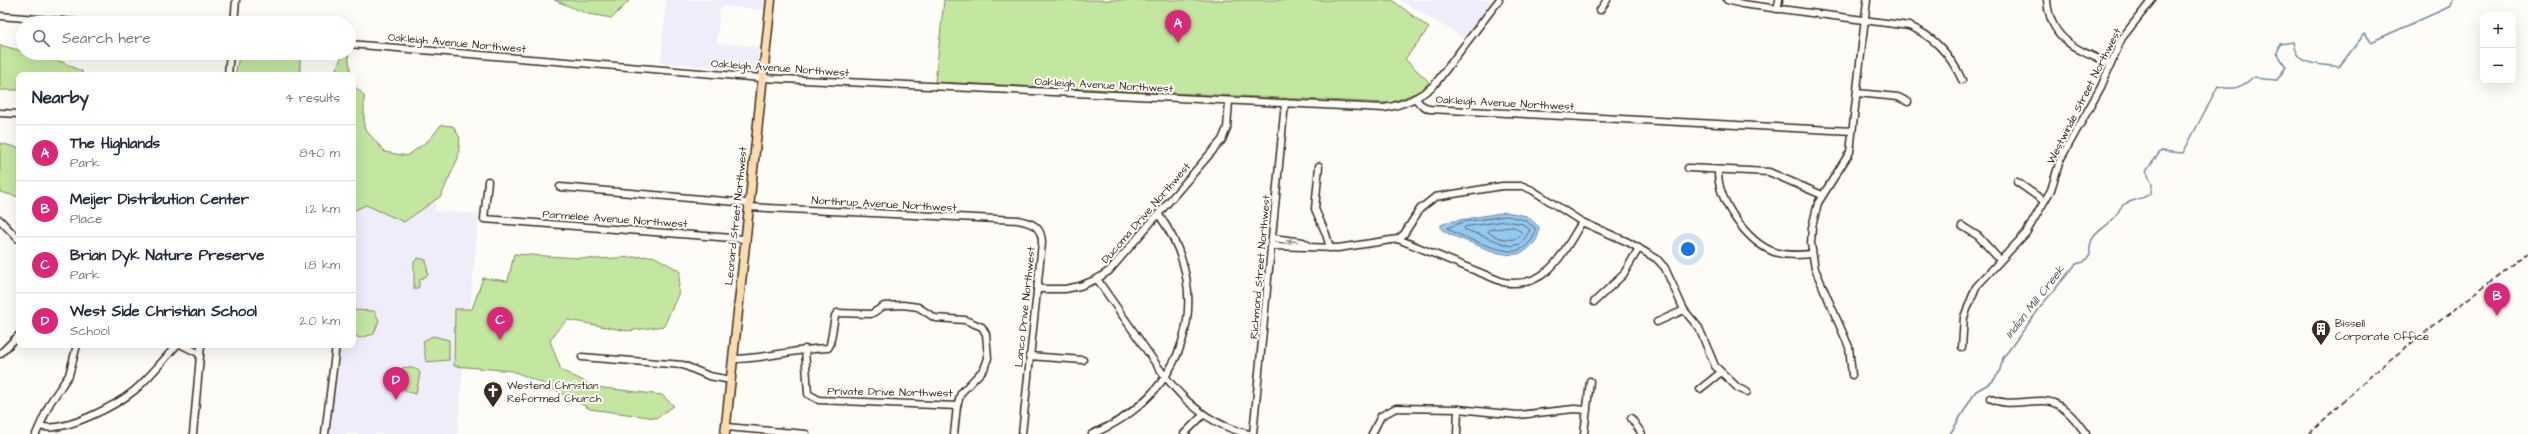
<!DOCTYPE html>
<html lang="en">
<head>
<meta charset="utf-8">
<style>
  :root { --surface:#fff; --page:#f2f2f3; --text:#1f2937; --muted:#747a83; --line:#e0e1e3; --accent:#db2777 }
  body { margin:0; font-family:"Architects Daughter",sans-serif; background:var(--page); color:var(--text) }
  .controls { position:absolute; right:12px; top:12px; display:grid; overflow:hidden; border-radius:8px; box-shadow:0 4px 16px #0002 }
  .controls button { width:36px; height:36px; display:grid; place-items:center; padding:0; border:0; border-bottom:1px solid var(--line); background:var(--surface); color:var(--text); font:20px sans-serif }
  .you { position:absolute; left:1688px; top:249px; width:14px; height:14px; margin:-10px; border:3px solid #fff; border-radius:50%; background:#1a73e8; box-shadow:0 0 0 6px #1a73e833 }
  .badge { display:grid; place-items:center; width:26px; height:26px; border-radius:50%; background:var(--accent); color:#fff; font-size:13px; font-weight:700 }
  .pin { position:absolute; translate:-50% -33px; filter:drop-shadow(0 1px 2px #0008) }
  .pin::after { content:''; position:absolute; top:21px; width:14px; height:12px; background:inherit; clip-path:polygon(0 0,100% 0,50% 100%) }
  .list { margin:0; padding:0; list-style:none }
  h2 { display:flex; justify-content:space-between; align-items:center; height:52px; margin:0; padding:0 16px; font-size:17px }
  h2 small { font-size:13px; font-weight:400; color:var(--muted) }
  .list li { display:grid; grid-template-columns:26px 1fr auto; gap:12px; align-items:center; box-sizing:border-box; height:56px; padding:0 16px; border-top:1px solid var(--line) }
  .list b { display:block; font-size:15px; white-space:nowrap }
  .list p { margin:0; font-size:13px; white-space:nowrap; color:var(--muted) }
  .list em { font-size:13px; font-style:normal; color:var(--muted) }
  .icon { flex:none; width:22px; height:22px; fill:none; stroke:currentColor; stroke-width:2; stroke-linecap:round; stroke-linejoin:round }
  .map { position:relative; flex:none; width:2528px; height:434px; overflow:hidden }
  .search { position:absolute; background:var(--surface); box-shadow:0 4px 16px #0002; left:16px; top:16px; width:340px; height:44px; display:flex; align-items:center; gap:10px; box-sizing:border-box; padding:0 14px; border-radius:22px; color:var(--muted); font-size:15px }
  .panel { position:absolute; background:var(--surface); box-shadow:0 4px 16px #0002; left:16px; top:72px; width:340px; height:276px; border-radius:8px }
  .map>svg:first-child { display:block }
</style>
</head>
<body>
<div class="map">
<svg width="2528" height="434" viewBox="0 0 2528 434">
  <rect width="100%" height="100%" fill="#fdfcf7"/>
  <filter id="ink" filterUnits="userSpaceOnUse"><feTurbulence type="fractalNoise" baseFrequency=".025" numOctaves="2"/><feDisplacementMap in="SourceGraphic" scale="8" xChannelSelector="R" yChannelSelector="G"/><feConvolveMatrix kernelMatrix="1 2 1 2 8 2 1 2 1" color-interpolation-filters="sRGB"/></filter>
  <g filter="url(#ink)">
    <g fill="#efedf9">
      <path d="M666,0H766L765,10L720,6L717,43L759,47L756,71L661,62Z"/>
      <path d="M1400,0H1499L1469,41Z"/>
      <path d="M353,173L438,179L435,211L479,214L470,309H455L454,366L463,367L457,434H327L340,345H353Z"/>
    </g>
    <g fill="#c3e6a0" stroke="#7f885f">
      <path d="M554,0H630L612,18L588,14Z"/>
      <path d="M944,0H1392L1429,28L1405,59L1429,82L1423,90L1390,103L935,82Z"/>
      <path d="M0,45L62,62L83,72L80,75H19V90H0Z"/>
      <path d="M240,53H300V75H235Z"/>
      <path d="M348,53L351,75H333L342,56Z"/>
      <path d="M353,85L364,95V128L385,152L407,156L430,139L441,125L453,126L460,138L458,158L441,196L404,222L366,205L353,211Z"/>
      <path d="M0,143L19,148V197L0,192Z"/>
      <path d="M514,254L596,259L653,256L680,271L678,295L664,326L628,331L568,320L558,329L550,341L561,370L596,387L662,395L674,406L656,418L590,409L544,384L513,371L454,366L455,309H472L483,278L508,281Z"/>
      <path d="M418,258L426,260L428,275L419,280V287L414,289V262Z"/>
      <path d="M353,310L374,311L379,320L374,334L360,338L353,335Z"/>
      <path d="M433,336L449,340V360L426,362L423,341Z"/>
      <path d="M404,367L417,369L420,373L416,394L405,391V385L398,373Z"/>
    </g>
    <path fill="#93c8f1" stroke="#70899d" d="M1506,212L1527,216L1539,227C1539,235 1537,241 1531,246C1514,264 1488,249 1469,242C1459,238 1449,235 1441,229V225L1448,222Z"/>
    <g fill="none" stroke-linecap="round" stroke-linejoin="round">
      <g stroke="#5e6972" stroke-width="1">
        <path d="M1507,216L1525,220L1535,228C1536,239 1525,250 1514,251C1502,253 1456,235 1447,228L1463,222Z"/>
        <path d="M1507,221L1523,224L1530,230L1521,244L1510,246L1464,229L1465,227Z"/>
        <path d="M1514,227L1523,233C1516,244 1497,239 1488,232L1489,230Z"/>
      </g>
      <path stroke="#70899d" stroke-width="1.5" d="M1950,434L1976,391L1992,382L1999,373L2003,358L2045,301L2076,264L2084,262L2090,254C2088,233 2103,231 2114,218C2118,215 2119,208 2123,205C2132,199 2143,200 2151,193L2152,184L2146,171L2161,151L2183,153L2218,86C2231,91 2242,88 2252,78L2277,80L2286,67L2277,53L2280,44L2294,42C2297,68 2318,63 2339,67L2365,33L2371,42L2449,7L2454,0"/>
      <g stroke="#3b2a1e" stroke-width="9">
        <g id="minor">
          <path d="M1727,0L1742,4L1909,26C1934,36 1951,56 1962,80"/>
          <path d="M2047,0C2050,41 2078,50 2111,64"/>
          <path d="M1777,9L1779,0"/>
          <path d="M1600,10L1607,0"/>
          <path d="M0,16L86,23"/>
          <path d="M234,23L236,0"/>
          <path d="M349,44L762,78L1384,108C1403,105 1421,97 1435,84L1499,0"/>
          <path d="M228,75L230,53"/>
          <path d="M1857,93L1898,97L1908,102"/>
          <path d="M1415,98L1420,104L1429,109L1852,131"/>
          <path d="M0,113L19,114"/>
          <path d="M1319,166L1315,209L1326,234L1330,248"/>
          <path d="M1688,168L1769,172L1822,195"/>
          <path d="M1718,170C1717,200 1746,241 1774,252C1786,256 1799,255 1811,254"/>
          <path d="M488,181L484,219L745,239"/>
          <path d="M2017,182L2044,201"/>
          <path d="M560,187L748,203"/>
          <path d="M748,207L1018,220C1033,223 1042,227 1042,243L1022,434"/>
          <path d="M0,220L19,240"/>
          <path d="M1962,226L1978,236L2000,260"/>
          <path d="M1273,238L1303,242L1311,247"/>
          <path d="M1398,239L1503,282C1547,290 1562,254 1582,222"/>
          <path d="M1272,246L1338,248L1398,239L1404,234L1420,209L1435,197L1502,186H1523L1532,190L1582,222L1628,242L1657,259L1665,268L1684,310L1699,328L1715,366L1738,388L1747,392"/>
          <path d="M1097,279C1110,298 1123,316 1136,335C1167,380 1192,421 1249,434"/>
          <path d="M1037,289H1065L1080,286L1097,279L1109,271L1222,140L1227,128L1229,101"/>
          <path d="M1594,302L1623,275L1639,248"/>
          <path d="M1657,322L1684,310"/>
          <path d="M182,345L200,354"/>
          <path d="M1962,347L1964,317L1976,287L2026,233L2051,190L2060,160L2101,87L2122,38L2152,0"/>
          <path d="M805,349L808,394L819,400L957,406"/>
          <path d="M0,354L19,335"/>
          <path d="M1029,356L1083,360"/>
          <path d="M582,357L683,365L709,376L731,380"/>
          <path d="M733,359C765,359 795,349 828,348L830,345L835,316L837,313L871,314L884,306L903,305L918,307L935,318L965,320L982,327L986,334L988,358L984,369L961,393L957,406L954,434"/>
          <path d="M1852,375L1849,347L1815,269L1811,244L1812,227L1818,203L1850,152L1867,0"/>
          <path d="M1700,389L1720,373"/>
          <path d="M1990,398C2011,410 2040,394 2058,405C2070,412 2078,423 2086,434"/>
          <path d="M1631,418L1642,434"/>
          <path d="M40,426C63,434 117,405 135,390C150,377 163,360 177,345"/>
          <path d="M726,427L806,434"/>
          <path d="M36,434L50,403L69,375L77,345"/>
          <path d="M193,434L201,345"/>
          <path d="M325,434L336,345"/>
          <path d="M1092,434C1184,397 1218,297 1159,215"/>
          <path d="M1184,434L1203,415"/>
          <path d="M1253,434L1285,103"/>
          <path d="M1372,434L1381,416L1396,408L1458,409L1518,415L1574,409L1587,410"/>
          <path d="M1457,434L1458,409"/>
          <path d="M1584,434L1590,381"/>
        </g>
      </g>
      <g stroke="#3b2a1e" stroke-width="11">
        <path id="major" d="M725,434L771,0"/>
      </g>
      <use href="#minor" stroke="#fdfcf7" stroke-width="6"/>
      <use href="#major" stroke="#fcdcac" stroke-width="8"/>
      <path stroke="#3b2a1e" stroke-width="1.5" stroke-dasharray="6 3" stroke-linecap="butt" d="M2309,434L2373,373L2528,252"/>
    </g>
    <defs><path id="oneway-solid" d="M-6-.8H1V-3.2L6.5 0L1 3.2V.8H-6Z"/></defs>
    <use fill="#9c938a" href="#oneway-solid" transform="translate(1292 241) rotate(-173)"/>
  </g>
  <defs>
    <g id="building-pin" transform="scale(1)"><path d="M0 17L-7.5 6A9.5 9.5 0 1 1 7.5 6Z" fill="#3b2a1e" stroke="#fdfcf7"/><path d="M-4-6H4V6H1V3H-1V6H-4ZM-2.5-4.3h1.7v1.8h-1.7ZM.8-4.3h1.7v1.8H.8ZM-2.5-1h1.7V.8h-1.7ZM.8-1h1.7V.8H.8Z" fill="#fff"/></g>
    <g id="church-pin" transform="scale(1)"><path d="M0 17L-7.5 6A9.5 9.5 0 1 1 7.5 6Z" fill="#3b2a1e" stroke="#fdfcf7"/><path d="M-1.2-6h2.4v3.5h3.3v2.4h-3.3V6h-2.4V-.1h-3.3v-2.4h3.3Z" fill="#fff"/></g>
  </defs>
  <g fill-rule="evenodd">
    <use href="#building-pin" x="2321" y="329"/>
    <use href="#church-pin" x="493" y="391"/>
  </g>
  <g text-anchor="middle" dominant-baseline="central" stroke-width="4" stroke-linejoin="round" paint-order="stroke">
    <g font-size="11" fill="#3b2a1e" stroke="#fdfcf7">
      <text transform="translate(457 43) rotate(5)">Oakleigh Avenue Northwest</text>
      <text transform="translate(780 68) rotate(4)">Oakleigh Avenue Northwest</text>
      <text transform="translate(1104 85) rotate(3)">Oakleigh Avenue Northwest</text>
      <text transform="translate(2084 96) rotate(-63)">Westwinde Street Northwest</text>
      <text transform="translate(1505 103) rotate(3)">Oakleigh Avenue Northwest</text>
      <text transform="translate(884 204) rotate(3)">Northrup Avenue Northwest</text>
      <text transform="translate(1146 213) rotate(-49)">Ducoma Drive Northwest</text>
      <text transform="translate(736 216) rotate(-84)">Leonard Street Northwest</text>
      <text transform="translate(615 219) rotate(4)">Parmelee Avenue Northwest</text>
      <text transform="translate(1260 267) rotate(-85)">Richmond Street Northwest</text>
      <text transform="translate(1025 307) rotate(-84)">Lanco Drive Northwest</text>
      <text transform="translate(890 392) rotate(1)">Private Drive Northwest</text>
    </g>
    <g font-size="11" fill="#3b2a1e" stroke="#fdfcf7" text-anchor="start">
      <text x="2335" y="323">Bissell<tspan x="2335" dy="13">Corporate Office</tspan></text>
      <text x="507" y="385">Westend Christian<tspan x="507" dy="13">Reformed Church</tspan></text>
    </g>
    <g font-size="12" font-style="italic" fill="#55595d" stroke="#fdfcf7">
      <text transform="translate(2035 302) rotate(-52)">Indian Mill Creek</text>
    </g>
  </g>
</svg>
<div class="controls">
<button>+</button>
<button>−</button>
</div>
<div class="you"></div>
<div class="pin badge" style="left:1178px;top:43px">A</div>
<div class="pin badge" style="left:2497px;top:316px">B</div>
<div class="pin badge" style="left:500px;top:340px">C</div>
<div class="pin badge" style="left:396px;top:400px">D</div>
<div class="search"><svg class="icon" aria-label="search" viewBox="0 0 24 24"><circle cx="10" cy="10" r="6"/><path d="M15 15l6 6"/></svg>Search here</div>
<section class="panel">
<h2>Nearby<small>4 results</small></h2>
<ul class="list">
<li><span class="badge">A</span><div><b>The Highlands</b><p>Park</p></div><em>840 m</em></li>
<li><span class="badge">B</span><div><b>Meijer Distribution Center</b><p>Place</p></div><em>1.2 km</em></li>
<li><span class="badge">C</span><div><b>Brian Dyk Nature Preserve</b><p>Park</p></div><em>1.8 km</em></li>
<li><span class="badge">D</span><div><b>West Side Christian School</b><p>School</p></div><em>2.0 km</em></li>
</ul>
</section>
</div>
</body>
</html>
